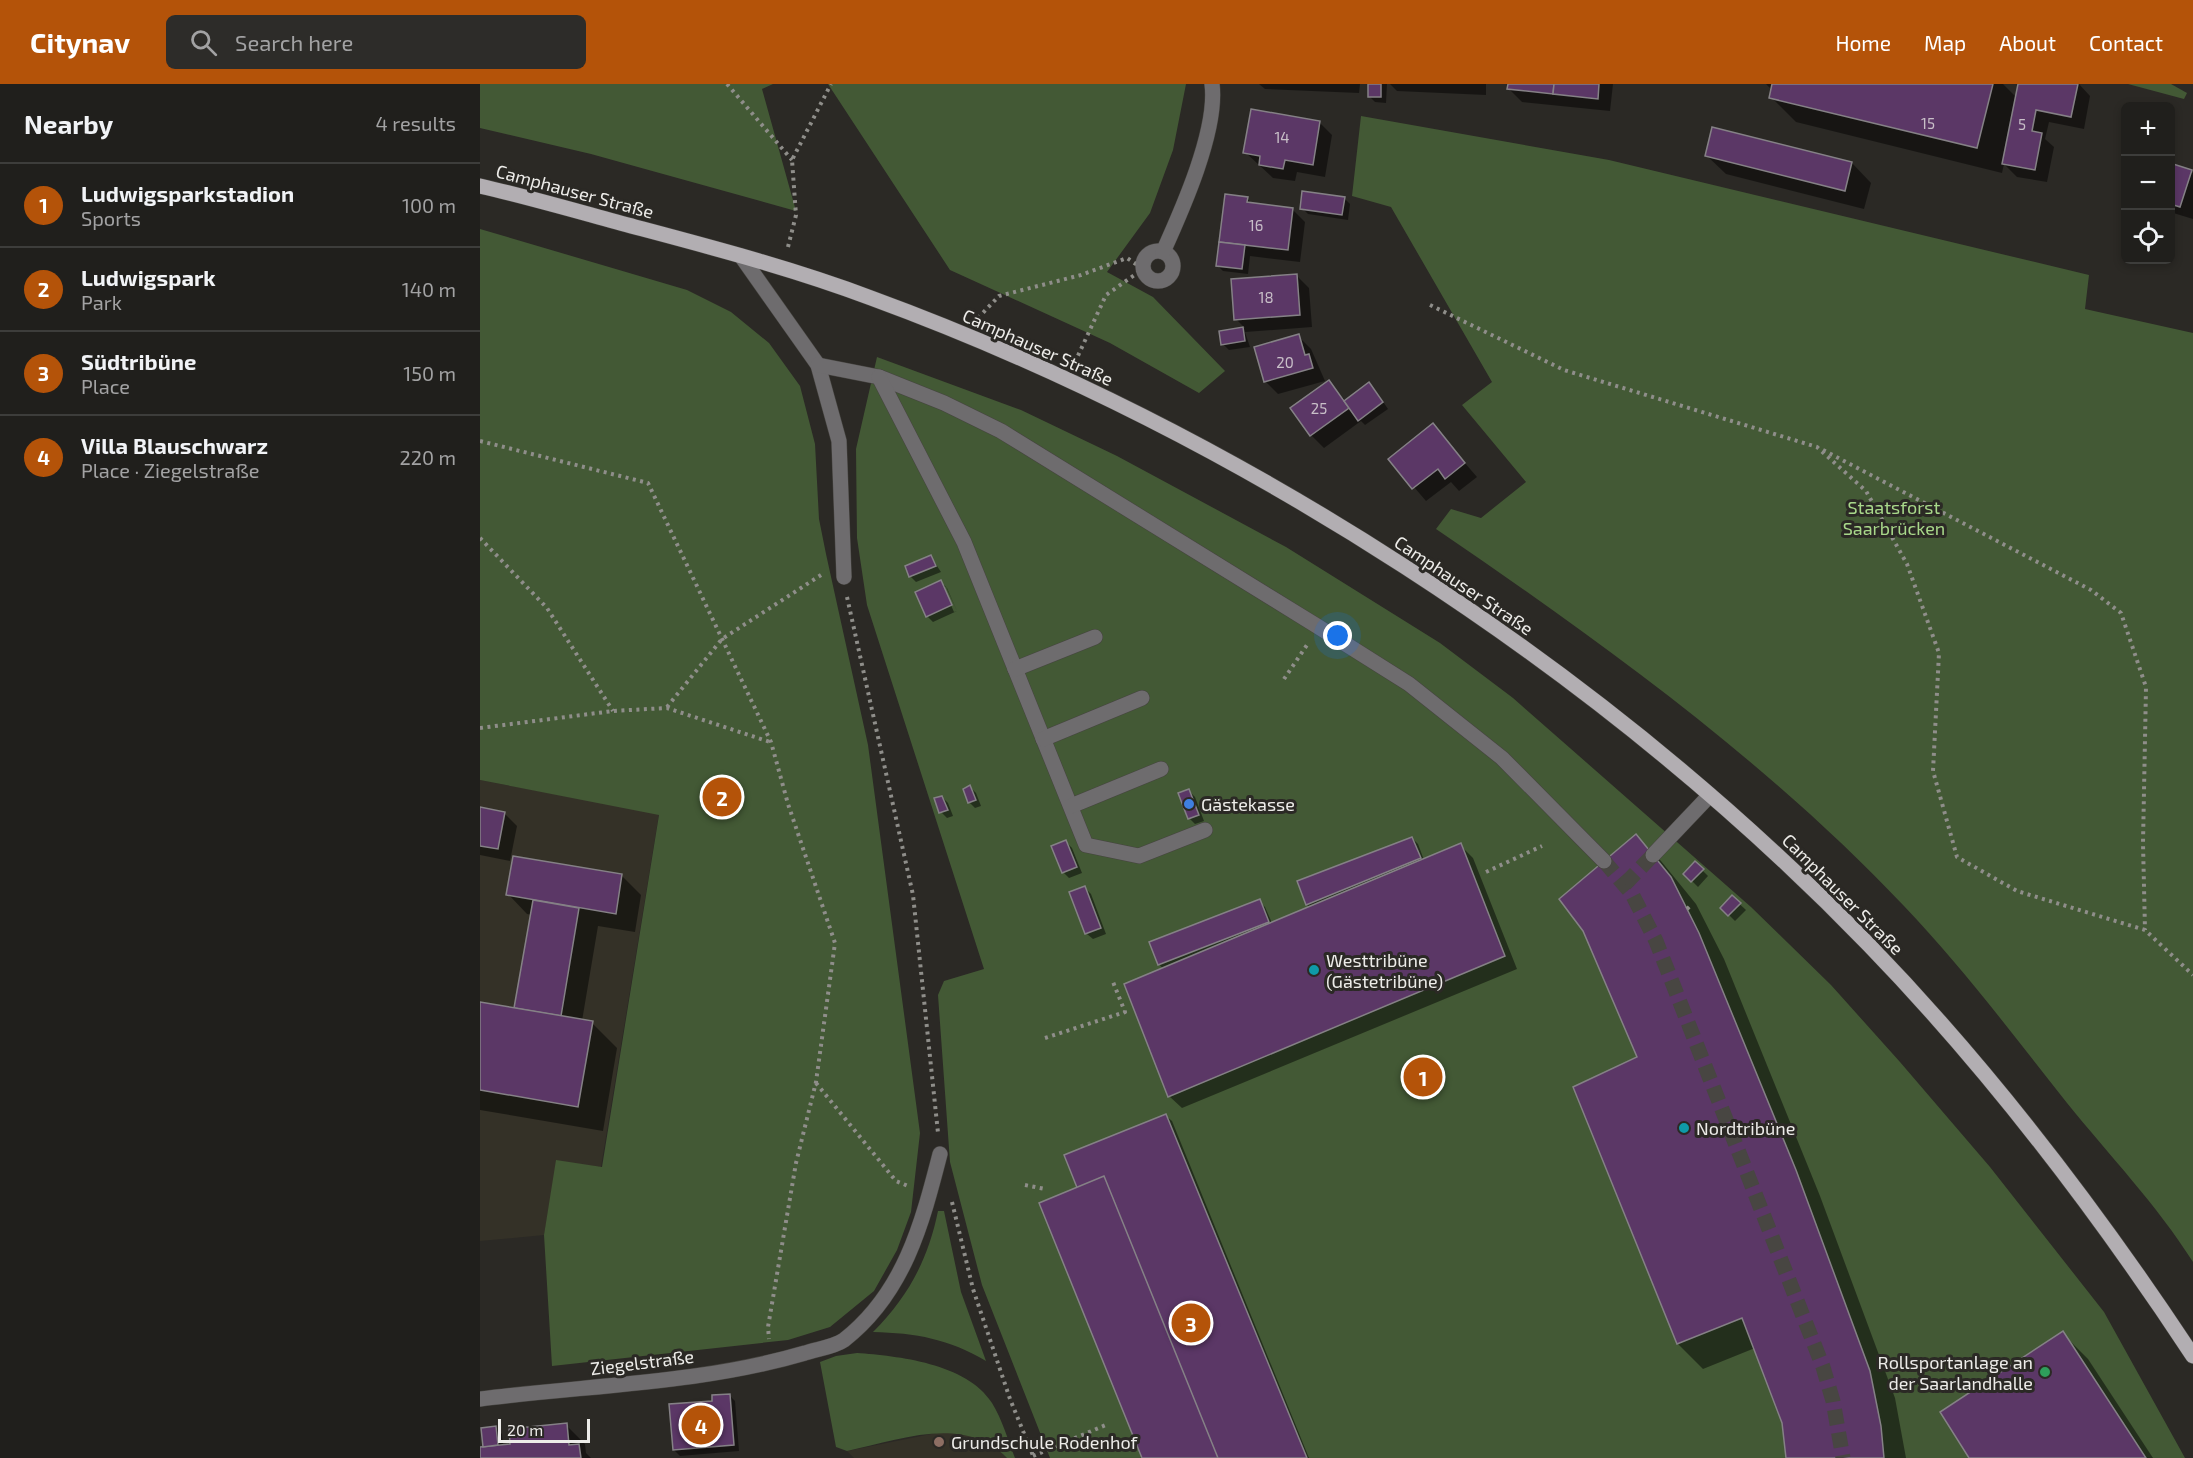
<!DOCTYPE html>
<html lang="en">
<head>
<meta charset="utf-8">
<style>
  :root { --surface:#201f1c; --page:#2d2c29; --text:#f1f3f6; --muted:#a2a2a3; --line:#3d3d3b; --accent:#b45309 }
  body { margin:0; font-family:"Exo 2",sans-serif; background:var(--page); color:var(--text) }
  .controls { position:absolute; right:18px; top:18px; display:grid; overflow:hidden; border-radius:9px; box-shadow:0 3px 9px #0003 }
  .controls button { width:54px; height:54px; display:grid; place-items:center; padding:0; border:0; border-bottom:2px solid var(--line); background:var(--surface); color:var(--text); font:30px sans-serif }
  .scale { position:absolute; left:18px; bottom:15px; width:92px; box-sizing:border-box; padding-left:6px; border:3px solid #edece9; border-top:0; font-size:16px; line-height:21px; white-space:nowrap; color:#edece9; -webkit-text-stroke:4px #2b2925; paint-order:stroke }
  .you { position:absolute; left:858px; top:552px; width:21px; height:21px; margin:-15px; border:4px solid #fff; border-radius:50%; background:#1a73e8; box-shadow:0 0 0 9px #1a73e833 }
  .badge { display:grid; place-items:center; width:39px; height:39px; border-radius:50%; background:var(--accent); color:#fff; font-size:20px; font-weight:700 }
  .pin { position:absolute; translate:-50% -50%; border:3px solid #fff; box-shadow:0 2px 6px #0006 }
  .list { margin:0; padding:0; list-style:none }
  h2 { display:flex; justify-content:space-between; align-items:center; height:78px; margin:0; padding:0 24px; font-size:26px }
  h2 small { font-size:20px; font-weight:400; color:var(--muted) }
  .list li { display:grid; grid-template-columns:39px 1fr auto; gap:18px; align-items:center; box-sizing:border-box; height:84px; padding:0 24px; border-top:2px solid var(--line) }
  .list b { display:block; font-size:22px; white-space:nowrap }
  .list p { margin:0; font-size:20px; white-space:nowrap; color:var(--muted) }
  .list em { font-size:20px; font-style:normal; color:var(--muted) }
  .icon { flex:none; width:33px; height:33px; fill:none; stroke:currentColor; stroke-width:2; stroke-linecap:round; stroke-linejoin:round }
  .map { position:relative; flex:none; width:1713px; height:1374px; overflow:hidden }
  header { display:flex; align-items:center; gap:36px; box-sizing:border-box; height:84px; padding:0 30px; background:var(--accent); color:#fff }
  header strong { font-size:28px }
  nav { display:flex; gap:33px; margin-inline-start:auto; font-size:21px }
  .search { width:420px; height:54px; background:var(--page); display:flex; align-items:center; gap:15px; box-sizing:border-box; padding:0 21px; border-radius:9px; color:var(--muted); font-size:22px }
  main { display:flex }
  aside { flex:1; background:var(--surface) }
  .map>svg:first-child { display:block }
</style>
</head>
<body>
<header>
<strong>Citynav</strong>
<div class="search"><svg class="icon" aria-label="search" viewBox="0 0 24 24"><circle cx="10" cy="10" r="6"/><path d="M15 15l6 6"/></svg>Search here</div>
<nav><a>Home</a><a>Map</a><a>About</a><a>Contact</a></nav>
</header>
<main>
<aside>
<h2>Nearby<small>4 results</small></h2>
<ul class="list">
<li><span class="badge">1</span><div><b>Ludwigsparkstadion</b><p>Sports</p></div><em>100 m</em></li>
<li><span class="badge">2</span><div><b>Ludwigspark</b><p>Park</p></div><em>140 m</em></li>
<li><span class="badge">3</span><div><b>Südtribüne</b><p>Place</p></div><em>150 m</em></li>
<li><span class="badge">4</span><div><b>Villa Blauschwarz</b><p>Place · Ziegelstraße</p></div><em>220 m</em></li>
</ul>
</aside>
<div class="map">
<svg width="1713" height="1374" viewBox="0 0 1713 1374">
  <rect width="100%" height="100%" fill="#2b2925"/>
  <g fill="#343127">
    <path d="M0,696L179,730L121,1083L77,1077L64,1151L0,1157Z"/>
    <path d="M461,1348L493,1351L517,1364L527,1374H374L367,1367Z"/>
  </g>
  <g fill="#435935">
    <path d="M0,0H293L282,5L316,127L111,70L0,44Z"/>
    <path d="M348,0H706L693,66L670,129L627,188L673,213L745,287L719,309L630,259L470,186Z"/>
    <path d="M1648,0H1691L1707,9L1704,15Z"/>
    <path d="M881,32L1129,76L1609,191L1605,225L1713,249V1178C1677,1121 1629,1071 1587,1019C1534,952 1483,884 1424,822C1288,678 1119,556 956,445L971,425L1001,434L1046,398L982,321L1012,298L911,123L872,112Z"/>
    <path d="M0,145L207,206L251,228L289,259L320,302L335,360L339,435L346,470L388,661L440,1049L431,1128L417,1166L394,1207L350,1243L308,1256L72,1282L64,1151L76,1076L122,1083L179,731L0,696Z"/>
    <path d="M397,273L541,326L637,372L806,463L960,559L1033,614L1271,823L1351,901L1420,978L1510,1083L1624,1228L1705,1374H570L502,1201L470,1078L458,911L464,897L504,885L387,521L377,454L376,365Z"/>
    <path d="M458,1127H464L481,1208L506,1277C469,1255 436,1249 393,1248C428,1213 448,1176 458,1127Z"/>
    <path d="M377,1269C417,1272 487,1279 512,1319C522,1335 528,1356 535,1374H527C484,1330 420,1356 367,1367L356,1363L340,1278L356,1272Z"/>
  </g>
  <g fill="#0007" fill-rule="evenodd">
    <path d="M779,0H880L879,9L785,5Z"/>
    <path d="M890,0H907L906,19L895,18L889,12Z"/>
    <path d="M910,0H1006V11L917,7Z"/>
    <path d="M1029,0H1133L1130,27L1042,18L1029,5Z"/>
    <path d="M1286,0H1523L1537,14L1539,0H1599L1610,12L1604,45L1569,38L1565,55L1574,63L1567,98L1537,93L1524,80L1522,89L1316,38L1291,13L1292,6Z"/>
    <path d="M839,38L852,51L845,93L817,88L815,97L793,94L765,68Z"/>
    <path d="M1226,71L1372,79L1391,99L1384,125L1246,90Z"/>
    <path d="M1690,80L1713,89V135L1690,128Z"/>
    <path d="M767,114L772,120L812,125L825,138L820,178L770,172L768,190L743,187L737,181Z"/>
    <path d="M864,114L870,120L868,136L828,130L822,124Z"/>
    <path d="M817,192L829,204L832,243L765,248L770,263L749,266L743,260L741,248L765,244L756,235Z"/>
    <path d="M818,252L831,265L845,297L798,310L786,298L776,264Z"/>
    <path d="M848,298L866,317L895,306L908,325L885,341L881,337L844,364L831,351Z"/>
    <path d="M952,341L997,393L979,407L971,398L946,417L910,375Z"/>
    <path d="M451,473L461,488L436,498L430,492Z"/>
    <path d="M461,498L467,504L477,527L453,538L447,532ZM463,503H466L477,527L474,528Z"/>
    <path d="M490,703L496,709L501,722L495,724L489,718Z"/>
    <path d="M709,707L715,713L724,737L715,740L709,734Z"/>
    <path d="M462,713L468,719L473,732L467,734L461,728Z"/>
    <path d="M0,725L24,729L37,742L30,777L0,771Z"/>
    <path d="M1156,752L1181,777L1216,820L1244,875L1340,1112L1415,1314L1426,1374H1307L1303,1339L1275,1264L1223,1285L1198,1260L1159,974Z"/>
    <path d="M932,754L938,760L944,776L980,761L993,774L1037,885L702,1024L689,1012L683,885L679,880L779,817L785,823L792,839L830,823L827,821Z"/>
    <path d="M586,758L592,764L602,789L589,794L583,788Z"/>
    <path d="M1215,779L1228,792L1218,803L1205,790Z"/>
    <path d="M142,792L161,811L155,848L118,842L102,937L112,939L137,964L123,1047L0,1026V920L39,926L52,831L47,830L28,810Z"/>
    <path d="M605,804L611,810L626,850L613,855L607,850L591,809Z"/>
    <path d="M1252,813L1266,826L1255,837L1242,824Z"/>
    <path d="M686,1032L692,1037L829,1374H664L599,1104Z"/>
    <path d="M1582,1249L1608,1275L1673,1374H1491Z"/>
    <path d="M249,1311L255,1317L259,1367L200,1372L194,1366L233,1318Z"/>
    <path d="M86,1341L105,1360L106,1369L111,1374H0V1364H5L16,1344L22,1350L23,1362Z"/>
  </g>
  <g fill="#5b3766" stroke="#858186" stroke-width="1.5">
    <rect x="888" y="0" width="13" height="13"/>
    <path d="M1028,0H1074L1073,10L1027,5Z"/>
    <path d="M1074,0H1119L1118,15L1073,10Z"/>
    <path d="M1292,0H1513L1497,64L1289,14Z"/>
    <path d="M1538,0H1598L1591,33L1556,26L1552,47L1562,49L1555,86L1522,80Z"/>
    <path d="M771,25L840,37L833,81L805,76L803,85L779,81L780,72L763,69Z"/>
    <path d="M1232,43L1372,78L1365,107L1225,72Z"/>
    <path d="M1690,79L1712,86L1700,123L1690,120Z"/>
    <path d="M822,107L865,113L862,131L820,125Z"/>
    <path d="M745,110L768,113L767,118L813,124L808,166L739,158Z"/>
    <path d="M739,158L765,161L762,185L736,182Z"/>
    <path d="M817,190L820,231L754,236L751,195Z"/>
    <path d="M763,243L765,257L741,261L739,247Z"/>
    <path d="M819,250L825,271L829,270L833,284L784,298L774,263Z"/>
    <path d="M849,296L869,324L830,352L810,324Z"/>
    <path d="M889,298L903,318L878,337L864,317Z"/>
    <path d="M953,339L985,379L965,395L958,385L932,405L908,375Z"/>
    <path d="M451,471L456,482L429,493L425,482Z"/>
    <path d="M461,496L472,521L446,533L435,508Z"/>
    <path d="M490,701L496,716L488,719L483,705Z"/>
    <path d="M709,705L719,731L708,735L698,709Z"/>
    <path d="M462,712L468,726L459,729L454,714Z"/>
    <path d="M0,723L25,728L18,765L0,762Z"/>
    <path d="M1156,750L1191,793L1219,849L1316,1086L1390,1287L1401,1342L1404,1374H1306L1302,1339L1262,1234L1197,1260L1093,1003L1157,973L1103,847L1079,815Z"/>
    <path d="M932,753L941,774L826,821L817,797Z"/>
    <path d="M586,756L597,783L582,789L571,762Z"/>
    <path d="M981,759L1025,872L688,1013L644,900Z"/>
    <path d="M33,772L142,790L136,830L26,811Z"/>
    <path d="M1215,777L1224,785L1211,798L1203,790Z"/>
    <path d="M605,802L621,844L605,850L589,808Z"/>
    <path d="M1252,811L1261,819L1248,832L1240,824Z"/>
    <path d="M780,815L789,838L678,881L669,858Z"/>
    <path d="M53,816L99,824L81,932L34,924Z"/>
    <path d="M0,918L113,937L98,1023L0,1006Z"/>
    <path d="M686,1030L827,1374H705L584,1071Z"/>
    <path d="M624,1092L738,1374H662L559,1119Z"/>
    <path d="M1583,1247L1666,1374H1489L1460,1328Z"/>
    <path d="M250,1310L254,1361L193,1366L189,1320L232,1317V1311Z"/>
    <path d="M87,1339L89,1361L99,1360L101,1374H0V1363L30,1360L29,1345Z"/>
    <path d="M16,1342L18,1361L3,1363L1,1344Z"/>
  </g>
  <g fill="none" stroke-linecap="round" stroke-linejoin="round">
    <g stroke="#484642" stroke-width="15" stroke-dasharray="15 8" stroke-linecap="butt">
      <path d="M1124,777L1152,810L1176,857L1343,1283L1353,1317L1363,1374"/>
      <path d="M1145,800L1173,771"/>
    </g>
    <g stroke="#464440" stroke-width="16">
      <g id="minor">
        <circle cx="678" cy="182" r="15"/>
        <path d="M683,168C702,126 738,46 732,0"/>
        <path d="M261,172L338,281L359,357L364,493"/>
        <path d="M338,281L399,293L464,319L521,347L837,542L929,600L1022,674L1124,777"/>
        <path d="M399,293L484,458L606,761L659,772L725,746"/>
        <path d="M535,585L615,553"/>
        <path d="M563,655L662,614"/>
        <path d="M591,722L681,685"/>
        <path d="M1173,771L1230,711"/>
        <path d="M0,1315C108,1301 220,1300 325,1269C337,1265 354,1263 364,1256C424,1209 442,1140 460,1070"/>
      </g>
    </g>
    <g stroke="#464440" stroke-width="16">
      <path id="major" d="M0,102C52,114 103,129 155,143C234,164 314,185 391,214C754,347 1119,582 1389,861C1510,986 1618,1128 1713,1272"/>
    </g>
    <g stroke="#8f8e8a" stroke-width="4" stroke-dasharray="3 4.5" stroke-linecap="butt">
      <path d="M247,0L312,76"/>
      <path d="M308,163L316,131L312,76L351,0"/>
      <path d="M950,221L1084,286L1337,363L1386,407L1427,480L1459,569L1453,687L1477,773L1537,807L1665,846L1713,891"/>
      <path d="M498,234L519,212L601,191L647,174L663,185L626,211L596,276"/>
      <path d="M0,357L168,399L291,658L308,720L355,859L336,998L316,1079L288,1243L289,1255"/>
      <path d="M1343,366L1611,506L1641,529L1666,603L1663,759L1665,846"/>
      <path d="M0,454L67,524L133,627"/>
      <path d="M367,513L433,811L458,1049"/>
      <path d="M804,595L827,561"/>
      <path d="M187,623L242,555L341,491"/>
      <path d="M0,644L133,627L187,624L290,658"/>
      <path d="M1006,788L1062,762"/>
      <path d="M1207,825L1212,820"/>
      <path d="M565,954L645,928L633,898"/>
      <path d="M336,999L416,1097L428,1102"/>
      <path d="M545,1101L565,1105"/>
      <path d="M472,1118L493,1205L530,1315L554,1374"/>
      <path d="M553,1372L628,1340"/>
    </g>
    <use href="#minor" stroke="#6e6c6e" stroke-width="15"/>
    <use href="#major" stroke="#b2aeb2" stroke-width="15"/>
  </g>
  <circle fill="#3f7fe0" stroke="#2b2925" stroke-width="2" cx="709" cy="720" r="6"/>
  <g fill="#0f9aa8" stroke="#2b2925" stroke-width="2">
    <circle cx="834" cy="886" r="6"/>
    <circle cx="1204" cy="1044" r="6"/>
  </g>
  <circle fill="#2e9e5b" stroke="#2b2925" stroke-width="2" cx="1565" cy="1288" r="6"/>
  <circle fill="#8d6e63" stroke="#2b2925" stroke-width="2" cx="459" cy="1358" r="6"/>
  <g text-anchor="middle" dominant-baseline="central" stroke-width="6" stroke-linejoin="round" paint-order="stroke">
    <g font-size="15" fill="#c8bfc8">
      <text x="1448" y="39">15</text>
      <text x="1542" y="40">5</text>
      <text x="802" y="53">14</text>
      <text x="776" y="141">16</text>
      <text x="786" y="213">18</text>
      <text x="805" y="278">20</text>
      <text x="839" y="324">25</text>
    </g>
    <g font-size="18" fill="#edece9" stroke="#2b2925">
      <text transform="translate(95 107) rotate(15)">Camphauser Straße</text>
      <text transform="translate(558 263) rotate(24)">Camphauser Straße</text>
      <text transform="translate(984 501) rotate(34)">Camphauser Straße</text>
      <text transform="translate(1363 810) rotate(45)">Camphauser Straße</text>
      <text transform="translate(162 1278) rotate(-7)">Ziegelstraße</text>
    </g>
    <g font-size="18" fill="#a8d88a" stroke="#2b2925">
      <text x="1414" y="423">Staatsforst<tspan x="1414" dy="21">Saarbrücken</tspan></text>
    </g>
    <g font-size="18" fill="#edece9" stroke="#2b2925" text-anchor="start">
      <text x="721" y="720">Gästekasse</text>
      <text x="846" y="876">Westtribüne<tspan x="846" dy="21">(Gästetribüne)</tspan></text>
      <text x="1216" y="1044">Nordtribüne</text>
      <text x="1553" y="1278" text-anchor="end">Rollsportanlage an<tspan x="1553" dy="21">der Saarlandhalle</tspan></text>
      <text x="471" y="1358">Grundschule Rodenhof</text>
    </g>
  </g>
</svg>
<div class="controls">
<button>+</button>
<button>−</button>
<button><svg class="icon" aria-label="locate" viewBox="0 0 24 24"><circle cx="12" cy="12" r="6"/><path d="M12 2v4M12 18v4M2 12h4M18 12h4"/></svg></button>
</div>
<div class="scale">20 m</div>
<div class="you"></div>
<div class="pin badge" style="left:943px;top:993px">1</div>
<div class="pin badge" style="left:242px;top:713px">2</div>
<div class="pin badge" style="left:711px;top:1239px">3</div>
<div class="pin badge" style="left:221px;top:1341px">4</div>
</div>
</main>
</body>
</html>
